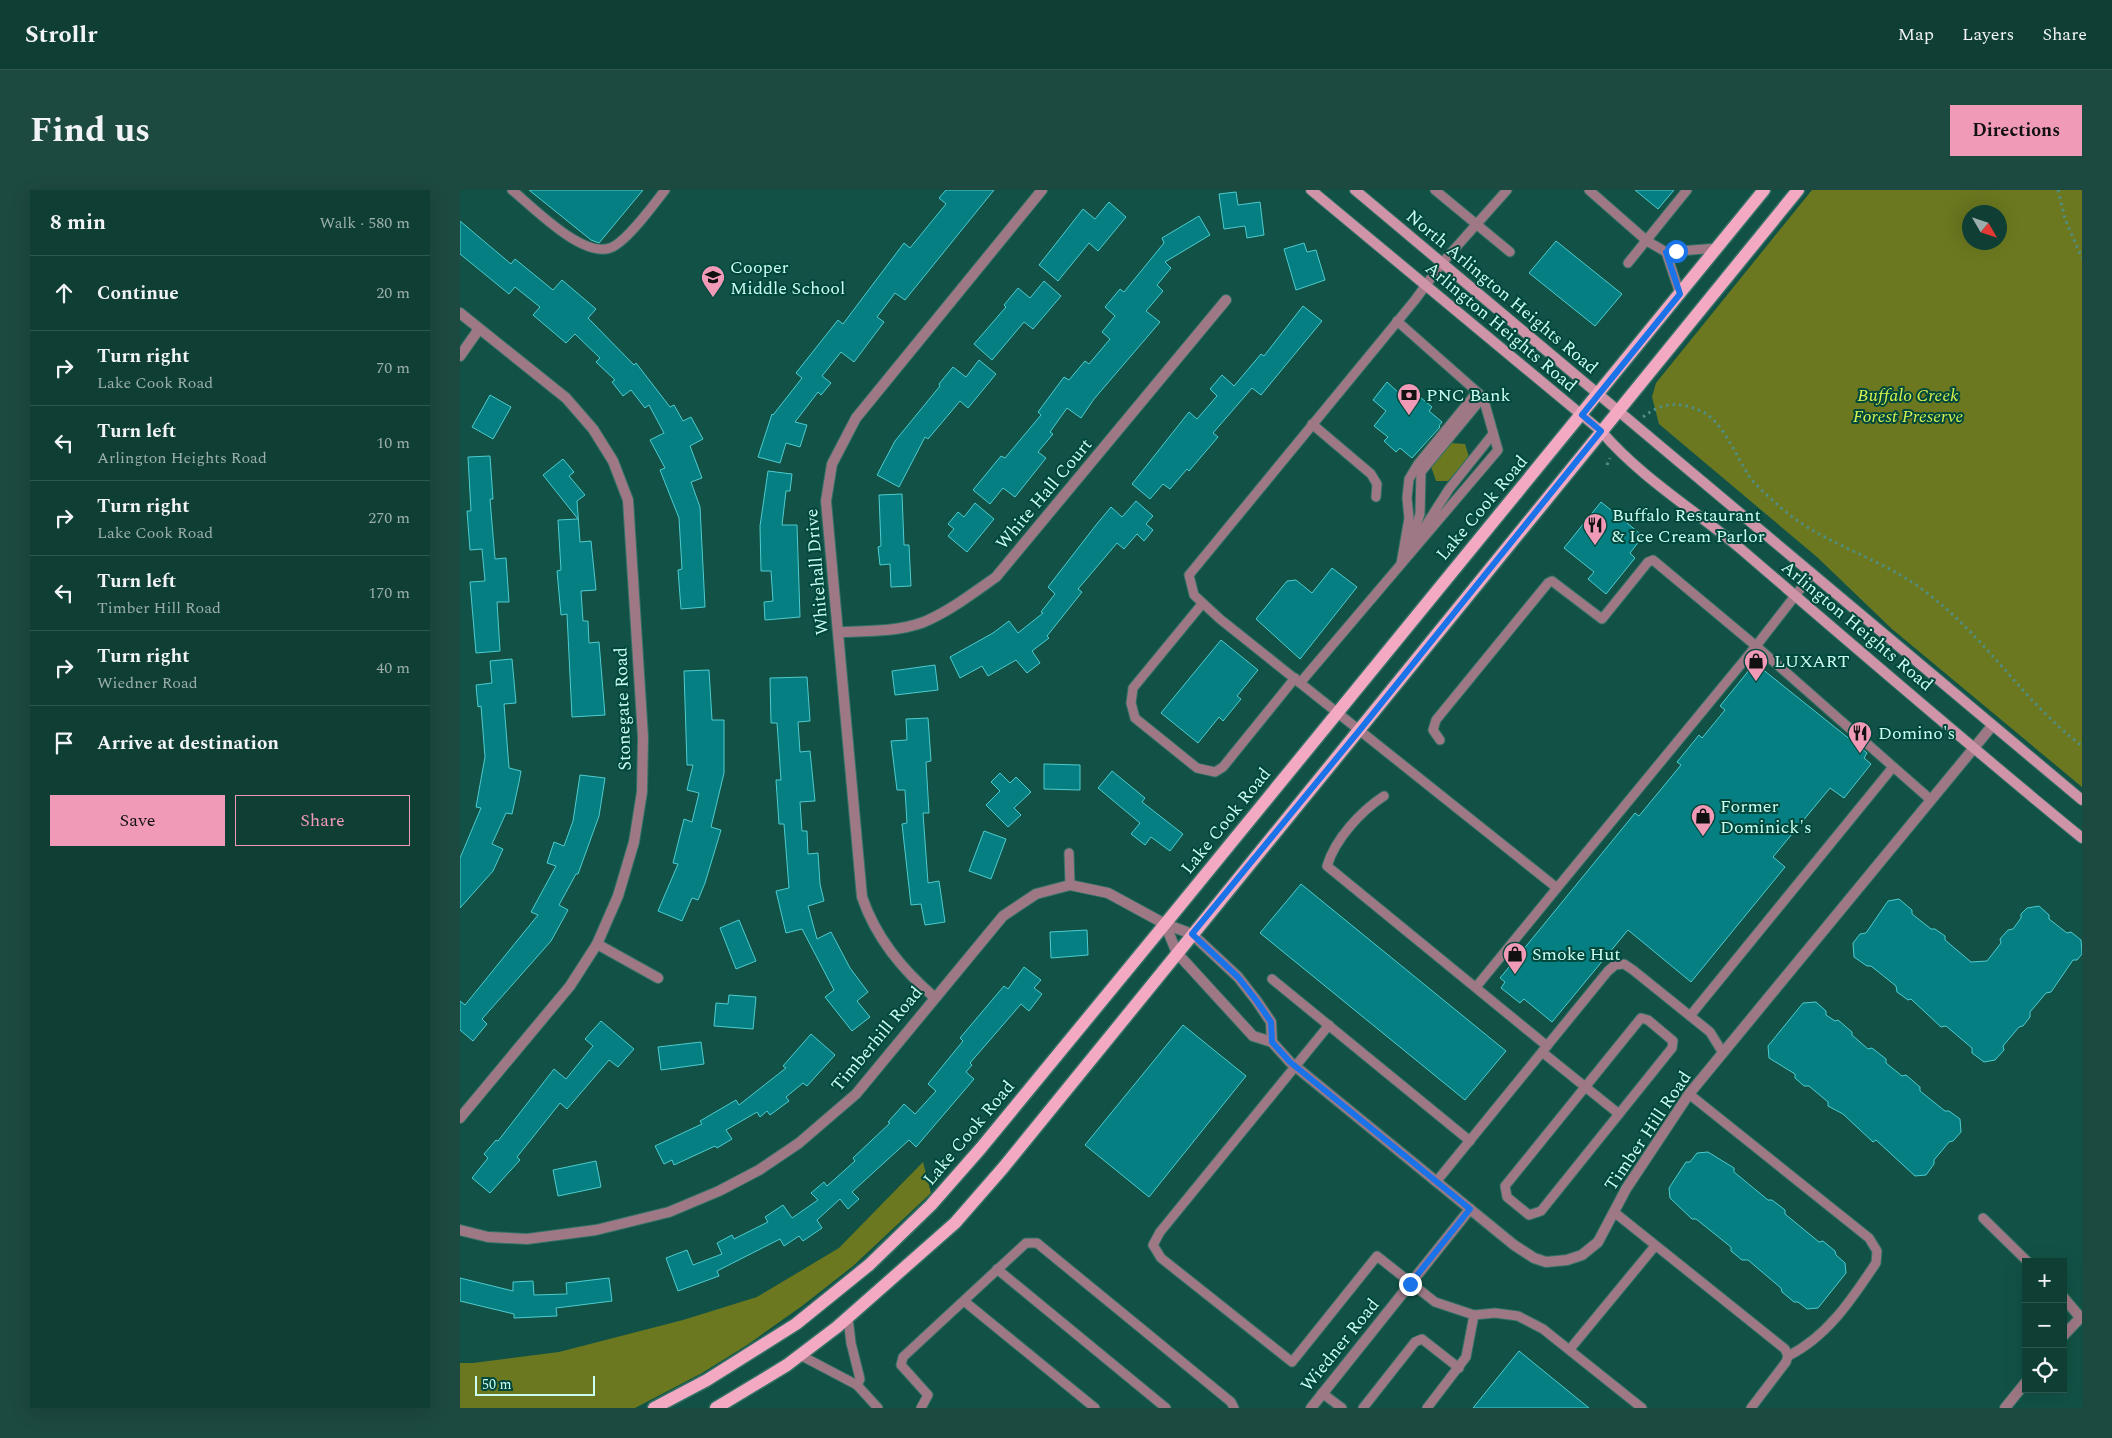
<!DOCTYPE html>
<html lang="en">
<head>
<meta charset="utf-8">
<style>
  :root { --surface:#0e3e34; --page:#1c4940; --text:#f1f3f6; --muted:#9baeac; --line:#2e574f; --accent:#f09ab7 }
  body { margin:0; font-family:Spectral,serif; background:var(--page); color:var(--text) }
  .controls { position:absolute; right:15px; bottom:15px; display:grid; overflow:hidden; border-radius:0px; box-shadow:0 5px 20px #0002 }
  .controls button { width:45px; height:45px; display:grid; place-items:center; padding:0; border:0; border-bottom:1px solid var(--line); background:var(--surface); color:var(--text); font:25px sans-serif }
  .compass { position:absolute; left:1502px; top:15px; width:45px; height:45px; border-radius:50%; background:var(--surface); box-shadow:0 5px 20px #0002; rotate:129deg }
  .scale { position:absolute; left:15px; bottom:12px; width:120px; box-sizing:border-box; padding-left:5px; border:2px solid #cafdf0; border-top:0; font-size:14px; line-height:18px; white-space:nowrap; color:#cafdf0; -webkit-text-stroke:4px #00473c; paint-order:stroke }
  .stop { position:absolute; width:15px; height:15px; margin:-11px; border:4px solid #1a73e8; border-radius:50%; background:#fff }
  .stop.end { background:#1a73e8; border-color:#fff; box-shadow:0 1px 5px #0008 }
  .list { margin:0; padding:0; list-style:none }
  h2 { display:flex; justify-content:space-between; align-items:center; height:65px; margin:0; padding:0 20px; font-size:21px }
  h2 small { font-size:16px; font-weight:400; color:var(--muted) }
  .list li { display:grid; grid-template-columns:32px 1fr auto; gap:15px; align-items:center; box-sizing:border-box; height:75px; padding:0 20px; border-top:1px solid var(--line) }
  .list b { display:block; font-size:19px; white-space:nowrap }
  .list p { margin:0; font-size:16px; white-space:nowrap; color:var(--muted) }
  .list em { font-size:16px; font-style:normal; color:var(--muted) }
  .actions { display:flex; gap:10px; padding:15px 20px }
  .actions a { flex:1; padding:11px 0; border:1px solid var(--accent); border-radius:0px; text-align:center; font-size:18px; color:var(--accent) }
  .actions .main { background:var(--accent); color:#111 }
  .icon { flex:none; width:28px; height:28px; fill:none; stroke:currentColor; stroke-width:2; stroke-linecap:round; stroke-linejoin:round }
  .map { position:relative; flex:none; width:1622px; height:1218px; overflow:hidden; border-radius:0px }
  header { display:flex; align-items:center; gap:30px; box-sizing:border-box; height:70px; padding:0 25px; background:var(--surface); border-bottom:1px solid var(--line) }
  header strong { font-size:24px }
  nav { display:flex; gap:28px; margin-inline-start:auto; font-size:18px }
  .intro { display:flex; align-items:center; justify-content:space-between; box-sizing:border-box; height:120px; padding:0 30px }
  h1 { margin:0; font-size:35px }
  .button { padding:12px 22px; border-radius:0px; background:var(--accent); color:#111; font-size:18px; font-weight:700 }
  main { display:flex; gap:30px; padding:0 30px }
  aside { flex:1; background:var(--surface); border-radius:0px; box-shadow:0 5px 20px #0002 }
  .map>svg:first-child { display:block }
</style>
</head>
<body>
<header>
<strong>Strollr</strong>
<nav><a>Map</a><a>Layers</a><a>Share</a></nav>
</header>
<div class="intro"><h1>Find us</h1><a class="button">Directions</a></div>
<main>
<aside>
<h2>8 min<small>Walk · 580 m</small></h2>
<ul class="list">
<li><svg class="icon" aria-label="ahead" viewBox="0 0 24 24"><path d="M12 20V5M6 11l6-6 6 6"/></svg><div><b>Continue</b></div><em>20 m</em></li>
<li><svg class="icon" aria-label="right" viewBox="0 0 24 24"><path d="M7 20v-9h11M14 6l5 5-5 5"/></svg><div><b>Turn right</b><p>Lake Cook Road</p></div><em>70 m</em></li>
<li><svg class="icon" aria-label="left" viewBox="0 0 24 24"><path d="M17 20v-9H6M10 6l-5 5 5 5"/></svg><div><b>Turn left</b><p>Arlington Heights Road</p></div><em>10 m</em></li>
<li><svg class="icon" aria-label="right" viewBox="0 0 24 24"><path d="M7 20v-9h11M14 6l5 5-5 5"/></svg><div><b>Turn right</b><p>Lake Cook Road</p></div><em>270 m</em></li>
<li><svg class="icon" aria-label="left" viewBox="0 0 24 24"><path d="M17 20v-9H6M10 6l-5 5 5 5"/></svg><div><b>Turn left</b><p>Timber Hill Road</p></div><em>170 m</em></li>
<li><svg class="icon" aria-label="right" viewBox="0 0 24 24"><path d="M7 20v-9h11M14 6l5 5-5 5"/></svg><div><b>Turn right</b><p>Wiedner Road</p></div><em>40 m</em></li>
<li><svg class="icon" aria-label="arrive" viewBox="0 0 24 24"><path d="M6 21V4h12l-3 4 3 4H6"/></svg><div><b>Arrive at destination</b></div></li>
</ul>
<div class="actions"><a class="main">Save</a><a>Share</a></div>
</aside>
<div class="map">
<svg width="1622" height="1218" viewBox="0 0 1622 1218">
  <rect width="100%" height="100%" fill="#125246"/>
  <g fill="#6b781f" fill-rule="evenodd">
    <path d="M1352,0H1622V597L1432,439L1357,367L1199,234L1192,207L1196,193ZM1540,22V52H1510V22Z"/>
    <path d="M990,253L1005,254L1009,267L988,291H976L971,276Z"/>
    <path d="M463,972L471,1003L393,1076L342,1116L287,1155L242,1183L175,1218H0V1173H13L99,1162L223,1130L297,1107L379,1058Z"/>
  </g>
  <g fill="#057f82" stroke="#4ecbce">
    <path d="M69,0H183L139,53L131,50Z"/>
    <path d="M486,0H534L445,110L435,103L417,127L424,132L394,172L381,162L362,186L371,193L361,205L358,202L335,232L347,235L340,257L326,253L320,273L298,267L312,224L313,225L342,188L336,183L378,130L383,134L444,53L450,58L486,14L479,8Z"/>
    <path d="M1175,0H1214L1198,19Z"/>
    <path d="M776,2L778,15L800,12L804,45L787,48L785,36L764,39L759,4Z"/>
    <path d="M649,12L666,27L638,61L629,53L598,91L579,75L623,19L635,29Z"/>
    <path d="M739,26L750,45L705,72L711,78L697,95L703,101L686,121L700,132L634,209L621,228L607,218L590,242L593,244L578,262L586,268L555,307L543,298L530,314L513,300L541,266L545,268L581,225L578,222L604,187L609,190L625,171L629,174L650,149L642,142L655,126L645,117L660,99L664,102L704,53L702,48Z"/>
    <path d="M0,31L51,74L55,69L93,100L102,90L136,119L128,128L174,175L176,173L210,217L214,215L223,231L231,227L243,249L230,256L242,288L231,292L240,317L245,417L221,419L218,380L222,379L219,328L200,280L205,278L190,250L204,243L189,215L185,218L171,200L163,206L152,192L155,190L136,172L140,168L115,144L106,153L73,125L80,117L55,97L49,104L0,64Z"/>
    <path d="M1096,51L1162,104L1135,136L1069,83Z"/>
    <path d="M844,53L847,62L856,60L865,90L836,100L824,59Z"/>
    <path d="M584,91L601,106L573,139L564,132L532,170L514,154L546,117L544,115L558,98L570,108Z"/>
    <path d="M843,116L862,131L801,205L792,198L753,243L758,247L729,281L727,279L710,299L703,294L690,309L672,294L729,222L737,229L757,206L750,199L762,185L774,196L801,164L804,166Z"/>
    <path d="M519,170L536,184L508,218L500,211L468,249L465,247L439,297L417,285L435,251L480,196L479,194L493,177L506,187Z"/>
    <path d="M927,192L940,204L943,200L956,211L960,207L972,217L969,221L982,232L979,236L980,237L952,268L940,258L936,262L924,251L928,247L914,236L926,221L913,210Z"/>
    <path d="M30,205L51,217L33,249L12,237Z"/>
    <path d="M30,266L33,309H30L35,369L46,368L49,412H37L40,461L16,463L10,392L25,391L22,359L10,360L7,321H11L8,267Z"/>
    <path d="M103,269L114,282L109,286L125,305L117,311L120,352L131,351L136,400L121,401L123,431H128L129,453L139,452L145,525L112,527L107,424L101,425L97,381L101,380L98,330L118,329L83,285Z"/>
    <path d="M308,281L332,284L330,301H326L322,335H337L340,427L305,430L304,412L313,411L311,381H301L300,336Z"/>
    <path d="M442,304L444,355H449L451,396L431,397L430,374L420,375L418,357L421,356L419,305Z"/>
    <path d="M676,311L693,326L686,334L693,340L684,351L677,344L664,359L657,353L618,399L622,402L587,446L589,448L572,461L580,473L567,483L556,470L528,486L522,476L500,488L490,467L533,443L549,431L558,443L583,423L581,422L595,404L588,397L636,335L651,317L662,327Z"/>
    <path d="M1141,312L1183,346L1170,363L1175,368L1146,404L1128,389L1134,382L1104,358Z"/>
    <path d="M515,313L534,329L507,362L488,346L494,339L488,334L498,322L504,327Z"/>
    <path d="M872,378L897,397L840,469L796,429L827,391L836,390L852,403Z"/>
    <path d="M761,450L798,480L777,506L781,509L763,531L759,527L738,553L701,523Z"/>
    <path d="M52,469L56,513L44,514L49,578L61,581L59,592L52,624L46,623L32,654L43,659L33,681L0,718V668L21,618L16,617L25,567L21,516L18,517L16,495L32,493L30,471Z"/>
    <path d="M475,475L478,500L435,505L432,481Z"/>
    <path d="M1301,478L1407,563L1404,568L1411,574L1384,608L1370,598L1313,667L1325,677L1231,792L1168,740L1092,832L1064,809L1060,813L1041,798L1045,792L1040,788L1175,623L1179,626L1221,575L1217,572L1239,545L1242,548L1265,520L1260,516L1290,479L1296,484Z"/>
    <path d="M249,480L252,530H264V583L251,637L261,640L245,693L238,710L232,708L222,731L198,721L218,674L213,673L224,629L232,632L239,603L227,600L233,575H227L224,481Z"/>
    <path d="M347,487L350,531L338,532L340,562L350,561L355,611L340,612L342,641H347L348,664L358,663L360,694L364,711L348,716L357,749L371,742L390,778L408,802L397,811L410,827L392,841L365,807L374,800L342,739L326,743L316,701L329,698L324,634H319L316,590H321L317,533H311L310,488Z"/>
    <path d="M468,528L471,571L466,572L469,623H463L468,693L479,691L485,732L465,735L461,714L451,715L442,634L447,633L445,600H437L431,551L447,550L446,529Z"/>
    <path d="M584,574L620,575V600L584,599Z"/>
    <path d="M652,581L685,608L682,612L723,644L710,661L691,647L685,655L671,644L680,633L638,598Z"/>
    <path d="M540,583L550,593L556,587L571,602L554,618L561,625L548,637L526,615L540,601L531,592Z"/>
    <path d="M120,585L145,588L139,626L118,684H116L99,715L108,720L91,751L22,829L27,834L13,851L0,840V811L5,815L78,725L71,722L96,676L87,673L94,652L104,656L113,631Z"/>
    <path d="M524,641L546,649L531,689L509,681Z"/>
    <path d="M841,694L1046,861L1005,910L800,743Z"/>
    <path d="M1439,709L1452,720V724L1471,739H1475L1485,746V750L1511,772L1527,771L1541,753L1540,749L1548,740L1553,739L1561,728V724L1567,718L1579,716L1589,725V729L1607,743L1611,742L1621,750L1622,764L1617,770H1613L1591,802L1586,803L1570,822V827L1563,836L1559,837L1543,856L1544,860L1535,870L1524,872L1512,863V858L1486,836L1481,837L1451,809L1448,810L1437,802L1436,796L1411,776H1407L1394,767L1393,753L1400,744L1406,743L1428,711Z"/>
    <path d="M279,730L296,771L276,779L260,738Z"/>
    <path d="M627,740L628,765L591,768L590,742Z"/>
    <path d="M564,777L581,790L574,798L582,804L569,821L561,814L510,873L512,875L506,882L514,889L456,957L449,950L392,1002L399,1009L388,1019L380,1009L357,1030L362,1038L343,1051L339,1046L324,1056L320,1049L257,1081L259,1086L218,1101L206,1068L227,1060L233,1075L262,1064L257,1053L272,1045L274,1049L308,1032L305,1027L323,1015L332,1028L358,1010L351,1003L364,992L367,996L395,971L393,968L430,933L428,932L444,914L455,924L476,901L468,894L503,851L500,848L544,796L548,799Z"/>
    <path d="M269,805L296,807L293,839L254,836L256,813L268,814Z"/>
    <path d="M1356,812L1366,821V825L1375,831L1378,830L1392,842V845L1408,859L1412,858L1426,869V873L1442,886L1446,885L1460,897V901L1485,921H1489L1500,929L1501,942L1493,951L1489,952L1474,970V974L1466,985L1455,986L1416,950L1413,952L1383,924L1368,916V912L1349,896H1344L1335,888V884L1309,868L1308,856L1343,813Z"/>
    <path d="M141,831L174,859L158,877L149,870L107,919L100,913L57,967L60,970L30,1003L12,988L28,968L24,964L36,950L38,951L94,879L106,889L133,856L125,849Z"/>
    <path d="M723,835L786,886L689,1007L625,955Z"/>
    <path d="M351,844L375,865L347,896L343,893L326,907L329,911L310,925L307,921L300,927L297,922L266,940L272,949L257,958L255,956L214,975L212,970L204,974L195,956L242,934L240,931L276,910L279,915L326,878L323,876Z"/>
    <path d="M241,852L244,874L201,880L198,857Z"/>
    <path d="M1248,962L1274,978V982L1308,1010H1312L1325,1020V1024L1359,1052L1363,1051L1375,1061L1376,1065L1385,1073L1386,1083L1358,1118L1347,1119L1338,1112H1334L1322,1102L1321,1098L1288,1070H1282L1271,1061V1057L1236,1029H1232L1210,1008L1209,998L1226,972H1230L1237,963Z"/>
    <path d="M136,971L141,997L98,1006L93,980Z"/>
    <path d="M0,1088L53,1101V1092L73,1091L74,1105L107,1104L106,1093L149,1088L152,1111L96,1118L97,1126L54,1128V1124L0,1111Z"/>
    <path d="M1059,1161L1129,1218H1013Z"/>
  </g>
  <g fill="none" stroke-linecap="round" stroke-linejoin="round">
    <g stroke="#337165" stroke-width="11">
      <g id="service">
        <path d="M52,0C73,17 122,68 150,58C166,53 194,14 205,0"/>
        <path d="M975,0L1050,62"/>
        <path d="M1047,0L982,73L955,110L729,385L734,405L760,429L1097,698L1296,456L1471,610"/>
        <path d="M1129,0L1187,51L1206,62L1258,58"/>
        <path d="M1206,62L1220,104"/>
        <path d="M1168,73L1227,0"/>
        <path d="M852,234L911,284L917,294L916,307"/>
        <path d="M957,349L989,299L1033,244"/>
        <path d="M949,356L960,324L961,282L1023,207"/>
        <path d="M941,374L949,328L947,308L949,289L958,274L1017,202"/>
        <path d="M742,414L673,498L671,513L675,528L737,578L755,582L763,577L835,488"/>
        <path d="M840,493L1038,260L1023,207L937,131"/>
        <path d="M980,550L973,540L976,530L1088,393L1092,391L1142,429L1188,372L1193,370L1296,456L1352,384"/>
        <path d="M924,606C901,621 875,649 867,676L1087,856"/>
        <path d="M609,663L610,695"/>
        <path d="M812,789L1010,951"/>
        <path d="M1016,797L1097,698"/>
        <path d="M1230,826L1433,577"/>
        <path d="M1181,828L1188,830L1213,851L1212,858L1081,1021L1069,1025L1047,1007L1045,996Z"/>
        <path d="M869,835L700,1042L693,1055L701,1068L832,1172L917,1066L975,1112L1014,1125L1035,1123L1058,1126L1083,1139L1182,1218"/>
        <path d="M1082,862L1159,924"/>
        <path d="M1229,904L1409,1048L1417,1061L1416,1073C1392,1109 1367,1147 1328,1166"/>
        <path d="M976,992L1148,781L1155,775L1164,774L1173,780L1250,842L1263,863"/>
        <path d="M1154,1022L1325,1159L1328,1166L1326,1172L1291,1218"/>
        <path d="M1523,1028L1568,1072"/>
        <path d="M537,1079L706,1218"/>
        <path d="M504,1111L635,1218"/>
        <path d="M1110,1159L1195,1056"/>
        <path d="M340,1165L397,1195L400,1189L391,1153L388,1128"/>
        <path d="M397,1195L418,1218"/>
        <path d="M862,1203L882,1218"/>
        <path d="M461,1218L468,1205L441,1175L443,1167L566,1053H577L771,1212L774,1218"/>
        <path d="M903,1218L955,1152L962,1149L999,1178"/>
        <path d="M967,1218L1006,1167L1014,1125"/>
      </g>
    </g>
    <g stroke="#337165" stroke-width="12">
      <g id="minor">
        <path d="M0,123L106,208L133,239L153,271L168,310L183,547L182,602L174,652L158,706L137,754L110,796L0,928"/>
        <path d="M0,166L19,139"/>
        <path d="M379,442C407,441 437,442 464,432C490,421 513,403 536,387L766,110"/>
        <path d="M705,734L717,763L793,846L812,852L830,872L1054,1055L1074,1068L1086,1072L1107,1070L1122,1065L1138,1052L1166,999L1229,904L1532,536"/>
        <path d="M137,754L198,788"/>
        <path d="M474,807C442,779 416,748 402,707L366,311L372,274L396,228L582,0"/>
        <path d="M0,1040L28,1047L67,1049L136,1040L209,1022L259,1001L299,980L339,953L396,904L543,726L576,704L610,695L648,703L705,734L732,744L778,787L796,810L811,832L812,852"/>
        <path d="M1603,1107L1620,1127"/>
        <path d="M1603,1146L1622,1126"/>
        <path d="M851,1218L1010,1019"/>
        <path d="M1545,1218L1566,1192"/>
      </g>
    </g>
    <g stroke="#337165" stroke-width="12">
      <g id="secondary">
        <path d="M851,0L1141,241C1181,288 1235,320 1282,360C1395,457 1507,554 1622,648"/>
        <path d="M895,0L1622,610"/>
      </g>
    </g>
    <g stroke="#337165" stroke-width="15">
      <g id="primary">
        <path d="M194,1218L247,1190L336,1134L409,1075L471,1015L521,958L705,734L1304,0"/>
        <path d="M256,1218L327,1175L377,1137L495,1033L543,978L1338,0"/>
      </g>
    </g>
    <g stroke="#528d81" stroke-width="3" stroke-dasharray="2.5 4" stroke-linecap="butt">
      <path d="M1598,0L1605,29L1622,68"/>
      <path d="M1183,227C1202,212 1220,211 1243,222C1263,232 1277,268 1289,286C1297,297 1309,307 1319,316C1355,349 1405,363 1447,389C1459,396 1472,407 1483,416C1534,460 1568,515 1622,556"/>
      <path d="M1147,275L1150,268"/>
    </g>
    <use href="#service" stroke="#9e7985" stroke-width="9"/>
    <use href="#minor" stroke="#9e7985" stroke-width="10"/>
    <use href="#secondary" stroke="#cf94a7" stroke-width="10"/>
    <use href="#primary" stroke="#f4a9c2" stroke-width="12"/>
  </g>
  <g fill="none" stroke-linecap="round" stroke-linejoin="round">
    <path stroke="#1a73e8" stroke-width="6" d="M950,1094L1010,1019L830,872L812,852L811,832L796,810L778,787L732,744L899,541L1141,241L1122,225L1220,104L1206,62L1216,61"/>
  </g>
  <defs>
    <g id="school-pin" transform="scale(1.25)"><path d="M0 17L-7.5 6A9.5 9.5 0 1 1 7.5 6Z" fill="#f09ab7" stroke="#00473c"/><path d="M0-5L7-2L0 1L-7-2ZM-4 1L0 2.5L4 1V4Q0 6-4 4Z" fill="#111"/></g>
    <g id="bank-pin" transform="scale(1.25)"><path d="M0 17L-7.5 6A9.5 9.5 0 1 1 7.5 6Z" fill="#f09ab7" stroke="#00473c"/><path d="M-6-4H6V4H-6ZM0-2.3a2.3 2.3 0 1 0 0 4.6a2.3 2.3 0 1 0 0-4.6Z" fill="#111"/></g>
    <g id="restaurant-pin" transform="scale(1.25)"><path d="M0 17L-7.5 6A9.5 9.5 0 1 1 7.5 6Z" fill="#f09ab7" stroke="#00473c"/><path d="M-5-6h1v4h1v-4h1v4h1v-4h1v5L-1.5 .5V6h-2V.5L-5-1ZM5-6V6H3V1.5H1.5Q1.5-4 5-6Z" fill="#111"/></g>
    <g id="shop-pin" transform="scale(1.25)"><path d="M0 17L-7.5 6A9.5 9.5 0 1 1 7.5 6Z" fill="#f09ab7" stroke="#00473c"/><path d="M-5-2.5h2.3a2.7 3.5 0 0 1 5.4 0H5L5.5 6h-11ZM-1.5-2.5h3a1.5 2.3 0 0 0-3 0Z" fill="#111"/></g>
  </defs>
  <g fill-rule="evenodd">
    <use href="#school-pin" x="253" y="87"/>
    <use href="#bank-pin" x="949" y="205"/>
    <use href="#restaurant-pin" x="1135" y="335"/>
    <use href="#shop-pin" x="1296" y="471"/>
    <use href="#restaurant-pin" x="1400" y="543"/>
    <use href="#shop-pin" x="1243" y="626"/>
    <use href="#shop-pin" x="1055" y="764"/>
  </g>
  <g text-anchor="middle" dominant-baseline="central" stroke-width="4" stroke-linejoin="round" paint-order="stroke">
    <g font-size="18" fill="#cafdf0" stroke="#00473c" text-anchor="start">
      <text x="270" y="77">Cooper<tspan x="270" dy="21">Middle School</tspan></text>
      <text x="966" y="205">PNC Bank</text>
      <text x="1152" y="325">Buffalo Restaurant<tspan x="1152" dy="21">&amp; Ice Cream Parlor</tspan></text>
      <text x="1314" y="471">LUXART</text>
      <text x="1418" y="543">Domino's</text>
      <text x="1260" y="616">Former<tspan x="1260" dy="21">Dominick's</tspan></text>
      <text x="1072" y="764">Smoke Hut</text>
    </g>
    <g font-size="18" fill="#cafdf0" stroke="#00473c">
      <text transform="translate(1042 102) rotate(40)">North Arlington Heights Road</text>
      <text transform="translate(1041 137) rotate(40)">Arlington Heights Road</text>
      <text transform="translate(584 304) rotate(-50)">White Hall Court</text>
      <text transform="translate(1022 318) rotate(-50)">Lake Cook Road</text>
      <text transform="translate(357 382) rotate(-95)">Whitehall Drive</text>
      <text transform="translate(1397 436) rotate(40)">Arlington Heights Road</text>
      <text transform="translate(163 519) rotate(-92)">Stonegate Road</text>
      <text transform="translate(766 631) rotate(-51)">Lake Cook Road</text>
      <text transform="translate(417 849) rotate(-50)">Timberhill Road</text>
      <text transform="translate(1188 941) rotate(-56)">Timber Hill Road</text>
      <text transform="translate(509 943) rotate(-50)">Lake Cook Road</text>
      <text transform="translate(880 1155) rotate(-51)">Wiedner Road</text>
    </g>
    <g font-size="18" font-style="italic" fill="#d8f250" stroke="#00473c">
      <text x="1448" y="205">Buffalo Creek<tspan x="1448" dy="21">Forest Preserve</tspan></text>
    </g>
  </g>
</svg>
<div class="controls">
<button>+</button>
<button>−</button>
<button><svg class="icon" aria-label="locate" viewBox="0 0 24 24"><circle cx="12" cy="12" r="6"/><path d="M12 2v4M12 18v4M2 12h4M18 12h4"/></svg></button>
</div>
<svg class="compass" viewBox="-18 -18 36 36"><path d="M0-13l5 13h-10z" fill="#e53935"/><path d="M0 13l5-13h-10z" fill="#9baeac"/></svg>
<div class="scale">50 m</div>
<div class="stop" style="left:1216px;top:61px"></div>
<div class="stop end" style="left:950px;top:1094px"></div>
</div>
</main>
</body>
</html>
